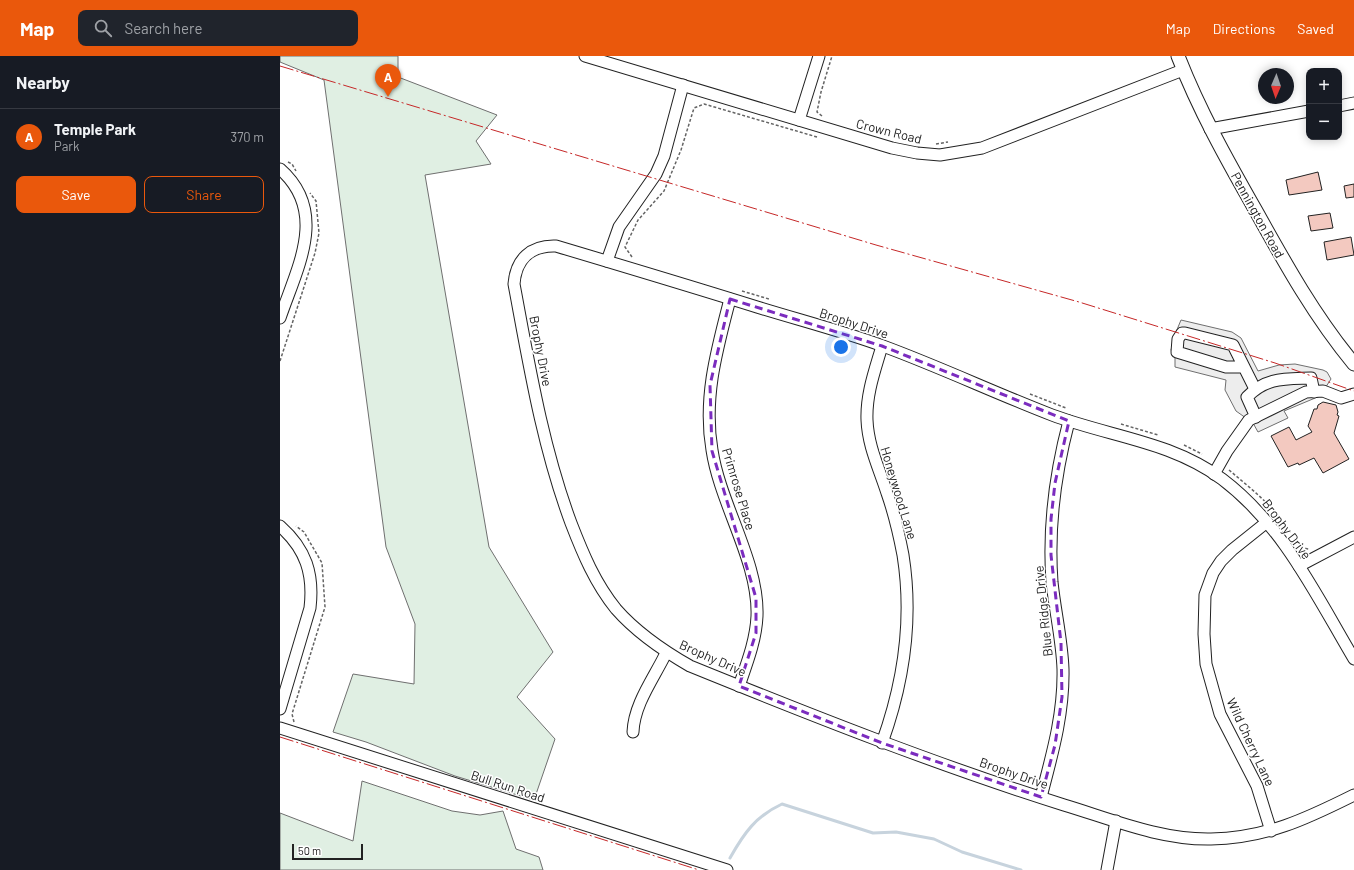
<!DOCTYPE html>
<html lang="en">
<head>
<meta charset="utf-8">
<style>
  :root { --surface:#171b24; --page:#20242c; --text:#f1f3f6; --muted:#9ea1a6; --line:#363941; --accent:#ea580c }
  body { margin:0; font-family:Barlow,sans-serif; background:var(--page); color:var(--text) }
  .controls { position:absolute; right:12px; top:12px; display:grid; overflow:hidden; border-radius:8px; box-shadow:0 2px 10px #0003 }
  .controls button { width:36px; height:36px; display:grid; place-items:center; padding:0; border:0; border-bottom:1px solid var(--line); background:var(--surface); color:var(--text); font:20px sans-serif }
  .compass { position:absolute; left:978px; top:12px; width:36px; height:36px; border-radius:50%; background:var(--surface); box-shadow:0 2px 10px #0003; rotate:182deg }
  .scale { position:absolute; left:12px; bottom:10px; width:71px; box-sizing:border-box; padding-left:4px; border:2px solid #222; border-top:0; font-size:11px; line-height:14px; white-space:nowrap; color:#222; -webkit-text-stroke:3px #fff; paint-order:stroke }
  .you { position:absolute; left:561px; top:291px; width:14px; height:14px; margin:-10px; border:3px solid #fff; border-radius:50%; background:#1a73e8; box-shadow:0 0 0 6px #1a73e833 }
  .badge { display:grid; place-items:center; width:26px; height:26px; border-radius:50%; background:var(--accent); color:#fff; font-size:13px; font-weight:700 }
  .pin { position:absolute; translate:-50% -33px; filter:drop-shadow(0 1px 2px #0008) }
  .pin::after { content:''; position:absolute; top:21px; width:14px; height:12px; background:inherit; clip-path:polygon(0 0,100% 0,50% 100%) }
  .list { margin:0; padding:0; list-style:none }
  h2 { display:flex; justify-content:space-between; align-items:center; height:52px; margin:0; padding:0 16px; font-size:17px }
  h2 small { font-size:13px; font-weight:400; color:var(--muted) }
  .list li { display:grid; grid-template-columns:26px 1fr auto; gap:12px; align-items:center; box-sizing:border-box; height:56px; padding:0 16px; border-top:1px solid var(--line) }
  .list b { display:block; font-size:15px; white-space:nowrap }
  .list p { margin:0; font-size:13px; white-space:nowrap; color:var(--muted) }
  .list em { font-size:13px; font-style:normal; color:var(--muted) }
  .actions { display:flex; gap:8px; padding:12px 16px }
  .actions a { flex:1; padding:9px 0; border:1px solid var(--accent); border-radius:8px; text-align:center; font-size:14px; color:var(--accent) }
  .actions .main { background:var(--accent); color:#fff }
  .icon { flex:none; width:22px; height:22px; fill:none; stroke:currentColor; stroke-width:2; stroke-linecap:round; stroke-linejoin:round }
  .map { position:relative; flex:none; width:1074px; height:814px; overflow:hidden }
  header { display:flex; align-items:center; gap:24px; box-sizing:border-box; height:56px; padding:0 20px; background:var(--accent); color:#fff }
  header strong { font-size:19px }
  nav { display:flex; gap:22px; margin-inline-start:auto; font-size:14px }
  .search { width:280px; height:36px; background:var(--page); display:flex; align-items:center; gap:10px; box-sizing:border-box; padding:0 14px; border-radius:8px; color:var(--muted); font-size:15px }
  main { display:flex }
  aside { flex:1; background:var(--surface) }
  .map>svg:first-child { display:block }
</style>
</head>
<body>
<header>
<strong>Map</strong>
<div class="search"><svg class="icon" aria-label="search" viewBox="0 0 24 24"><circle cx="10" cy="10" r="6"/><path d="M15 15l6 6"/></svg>Search here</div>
<nav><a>Map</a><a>Directions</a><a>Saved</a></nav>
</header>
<main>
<aside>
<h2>Nearby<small></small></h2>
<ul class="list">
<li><span class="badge">A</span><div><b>Temple Park</b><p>Park</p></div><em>370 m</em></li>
</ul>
<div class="actions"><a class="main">Save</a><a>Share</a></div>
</aside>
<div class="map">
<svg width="1074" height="814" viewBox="0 0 1074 814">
  <rect width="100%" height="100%" fill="#fff"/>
  <g fill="#e0efe3" stroke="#6f6f6f">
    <path d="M0,0H118V21L217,59L196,85L211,108L145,119L209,491L273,596L237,641L275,683L254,744L175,720L86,686L53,676L73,618L134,628L135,568L106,491L44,24L0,6Z"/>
    <path d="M82,725L172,755L200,759L223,755L236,793L259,801L263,814H0V757L73,785Z"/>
  </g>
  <path fill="#ededed" stroke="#6f6f6f" d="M901,264L952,276L961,282L978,315L999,309L1015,308L1043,314L1047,316L1051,323L1040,340L1004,355L1008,362L978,376L973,367L956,355L945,334L946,324L895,311V301L891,294L896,276Z"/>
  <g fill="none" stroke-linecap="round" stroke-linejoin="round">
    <path stroke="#c7d3dd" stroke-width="3" d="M450,802C464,777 476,760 502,748L593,777L616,776L654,783L682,796L741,814"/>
  </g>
  <g fill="#f3c9c0" stroke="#222">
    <path d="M1038,116L1042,134L1009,139L1006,124Z"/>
    <path d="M1074,128V141L1066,142L1064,130Z"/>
    <path d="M1050,157L1053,172L1031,175L1028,160Z"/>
    <path d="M1071,181L1074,199L1047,204L1044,186Z"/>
    <path d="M1043,346L1056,349L1058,356L1057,359L1059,360L1054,377L1069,403L1043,417L1034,402L1019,409L1018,407L1008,411L991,380L1009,371L1016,384L1032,376L1028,370L1034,353H1037L1038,349Z"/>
  </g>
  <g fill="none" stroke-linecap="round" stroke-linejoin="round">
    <g stroke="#222" stroke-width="13">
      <g id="minor">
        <path d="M305,0L612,92L637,97L660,99L702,92L903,14"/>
        <path d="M1059,50L1074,47"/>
        <path d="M519,64L539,0"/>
        <path d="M930,73L1029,55"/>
        <path d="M0,113C49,156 17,212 0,262"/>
        <path d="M327,205L339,171L376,118L384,100L403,29"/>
        <path d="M450,243C437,293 423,342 432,394C440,448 479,506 477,560C476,584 467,607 459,630"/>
        <path d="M963,311H946L897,296L898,283L902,277H905L953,289L975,333"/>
        <path d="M976,361L967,341C986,321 1005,323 1031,322L1034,336"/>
        <path d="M934,418L947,395L969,364L1026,336L1043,335L1061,342L1074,338"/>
        <path d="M987,466L952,494L941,505L933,517L925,539L924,578L926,608L940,658L977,730L991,775"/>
        <path d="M0,470C26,493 34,518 30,552L0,653"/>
        <path d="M1019,510L1074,481"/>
        <path d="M1074,603C1036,539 1003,469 942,423C890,385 831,381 772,359C715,337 660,311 603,290C562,275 519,264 477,251C410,230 343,210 276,190C251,189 236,203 234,228C249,308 262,389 291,467C303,498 315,527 336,553C357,577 382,594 410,610C533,660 657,709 784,749C831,763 880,784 931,783C986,782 1026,763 1074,739"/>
        <path d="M0,672L447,814"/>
        <path d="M353,676C354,648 374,622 386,597"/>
        <path d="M602,687C624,626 633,562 623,499C619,478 614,457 607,437C599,412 588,390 587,364C586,338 595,314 602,290"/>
        <path d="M761,741C772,699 784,658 783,613C782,584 775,555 772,526C768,471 775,418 789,365"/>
        <path d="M827,814L836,765"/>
      </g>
    </g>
    <g stroke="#222" stroke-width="15">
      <path id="major" d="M898,0C919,54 947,104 976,155C1006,209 1035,261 1074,308"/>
    </g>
    <g stroke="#646464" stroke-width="1.5" stroke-dasharray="3 2" stroke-linecap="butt">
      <path d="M542,60L537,56L541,36L552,0"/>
      <path d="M656,88L668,86"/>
      <path d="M8,106L12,108L16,115"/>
      <path d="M352,201L345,191L358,164L384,135L401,94L414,52L424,48L537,81"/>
      <path d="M462,235L489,243"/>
      <path d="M0,305L35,197L39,177L36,145L30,137"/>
      <path d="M750,338L786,352"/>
      <path d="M841,368L878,379"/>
      <path d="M904,389L922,398"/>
      <path d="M949,414C969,431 991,448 1006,470C1013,478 1017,492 1029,493"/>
      <path d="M14,666L12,658L45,551L42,507L24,476L16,470"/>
    </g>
    <use href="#minor" stroke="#fff" stroke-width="11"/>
    <use href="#major" stroke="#fff" stroke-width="13"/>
    <g stroke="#c62828" stroke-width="1" stroke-dasharray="14 3 2 3" stroke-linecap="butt">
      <path d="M0,10L596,189L799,246L995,307L1074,335"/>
      <path d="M0,681L419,814"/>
    </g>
  </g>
  <path fill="none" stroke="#7b2cbf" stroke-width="3" stroke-dasharray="8 5" stroke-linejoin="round" d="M450,243L602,290L789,365L775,427L771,463V499L781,587L782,641L775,689L761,741L602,687L459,630L476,577V542L432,395L430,329Z"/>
  <g text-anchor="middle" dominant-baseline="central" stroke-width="3" stroke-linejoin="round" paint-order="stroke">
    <g font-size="13" fill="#222" stroke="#fff">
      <text transform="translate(609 75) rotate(14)">Crown Road</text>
      <text transform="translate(978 159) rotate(61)">Pennington Road</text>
      <text transform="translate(574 267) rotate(18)">Brophy Drive</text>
      <text transform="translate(261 295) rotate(79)">Brophy Drive</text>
      <text transform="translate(459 433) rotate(73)">Primrose Place</text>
      <text transform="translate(619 437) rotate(73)">Honeywood Lane</text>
      <text transform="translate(1007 473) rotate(53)">Brophy Drive</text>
      <text transform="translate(763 555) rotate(-96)">Blue Ridge Drive</text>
      <text transform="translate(433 602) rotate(24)">Brophy Drive</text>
      <text transform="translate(971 686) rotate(65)">Wild Cherry Lane</text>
      <text transform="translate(734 717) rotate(19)">Brophy Drive</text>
      <text transform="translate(228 730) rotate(18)">Bull Run Road</text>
    </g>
  </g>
</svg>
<div class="controls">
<button>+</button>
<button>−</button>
</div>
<svg class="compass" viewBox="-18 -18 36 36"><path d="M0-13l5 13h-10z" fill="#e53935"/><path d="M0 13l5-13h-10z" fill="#9ea1a6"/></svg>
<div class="scale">50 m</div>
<div class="you"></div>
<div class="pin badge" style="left:108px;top:41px">A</div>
</div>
</main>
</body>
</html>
